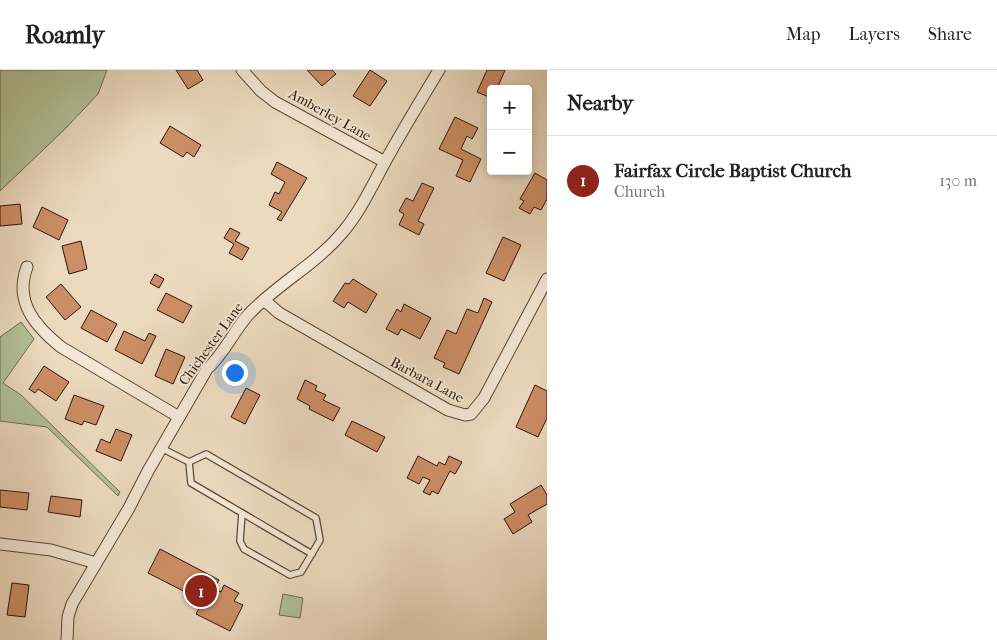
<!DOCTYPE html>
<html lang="en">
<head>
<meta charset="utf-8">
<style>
  :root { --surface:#fff; --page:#f2f2f2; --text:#222; --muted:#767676; --line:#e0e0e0; --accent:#8f2418 }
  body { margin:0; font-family:"IM FELL French Canon",serif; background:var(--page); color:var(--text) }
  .controls { position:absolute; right:15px; top:15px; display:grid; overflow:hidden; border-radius:5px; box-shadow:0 2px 8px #0003 }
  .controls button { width:45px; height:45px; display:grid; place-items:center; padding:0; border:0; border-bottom:1px solid var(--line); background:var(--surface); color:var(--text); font:25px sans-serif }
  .you { position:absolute; left:234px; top:302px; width:18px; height:18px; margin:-12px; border:4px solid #fff; border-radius:50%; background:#1a73e8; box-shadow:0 0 0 8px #1a73e833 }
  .badge { display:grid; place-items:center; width:32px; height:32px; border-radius:50%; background:var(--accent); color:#fff; font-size:16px; font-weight:700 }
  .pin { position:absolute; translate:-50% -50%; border:2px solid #fff; box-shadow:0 1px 5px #0006 }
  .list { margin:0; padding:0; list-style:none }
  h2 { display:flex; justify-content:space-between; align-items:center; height:65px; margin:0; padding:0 20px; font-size:21px }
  h2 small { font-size:16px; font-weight:400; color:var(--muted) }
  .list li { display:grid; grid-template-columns:32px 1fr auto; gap:15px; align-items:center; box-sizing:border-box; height:90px; padding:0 20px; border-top:1px solid var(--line) }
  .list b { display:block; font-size:19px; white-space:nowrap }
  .list p { margin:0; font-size:16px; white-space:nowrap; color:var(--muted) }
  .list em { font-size:16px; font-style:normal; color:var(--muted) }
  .map { position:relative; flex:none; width:547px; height:570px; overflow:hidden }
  header { display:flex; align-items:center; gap:30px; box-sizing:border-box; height:70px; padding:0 25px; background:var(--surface); border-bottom:1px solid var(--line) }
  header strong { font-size:24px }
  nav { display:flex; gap:28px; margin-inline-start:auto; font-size:18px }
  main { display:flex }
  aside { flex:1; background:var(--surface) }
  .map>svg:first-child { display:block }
</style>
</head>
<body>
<header>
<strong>Roamly</strong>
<nav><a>Map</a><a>Layers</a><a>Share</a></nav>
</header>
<main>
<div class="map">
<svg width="547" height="570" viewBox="0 0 547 570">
  <rect width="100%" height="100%" fill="#ecdabf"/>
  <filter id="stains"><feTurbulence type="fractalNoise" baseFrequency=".004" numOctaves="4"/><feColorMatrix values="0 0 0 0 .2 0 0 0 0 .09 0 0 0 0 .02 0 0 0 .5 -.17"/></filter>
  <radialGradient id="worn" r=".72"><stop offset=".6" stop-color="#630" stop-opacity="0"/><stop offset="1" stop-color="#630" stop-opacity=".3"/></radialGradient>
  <g fill="#b1c197" stroke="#6e6b50">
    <path d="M0,0H107L98,24L65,59L0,121Z"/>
    <path d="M21,252L34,269L3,313L21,325L120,422L118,426L47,357L0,351V267Z"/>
    <path d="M283,524L303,528L300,548L279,545Z"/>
  </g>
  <g fill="#cc8e66" stroke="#2c1509">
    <path d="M176,0H197L203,10L188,19Z"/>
    <path d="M307,0H332L336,4L322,16Z"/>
    <path d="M370,0L387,11L370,36L353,26Z"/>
    <path d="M487,0H505L497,19H491V28L477,22Z"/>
    <path d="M455,47L478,58L472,69L467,66L461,79L481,89L470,112L456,106L463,90L439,79Z"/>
    <path d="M170,56L201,75L194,87L187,82L183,87L160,73Z"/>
    <path d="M277,92L307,108L281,151L277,149L282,142L269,135L275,122L279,124L285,112L271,104Z"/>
    <path d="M535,103L547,110V129L541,140L534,137L530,144L519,138L524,131L520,129Z"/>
    <path d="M422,113L434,118L418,151L424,154L419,165L399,155L404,144L399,141L406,128L413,131Z"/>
    <path d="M20,134L22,154L0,156V136Z"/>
    <path d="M42,137L68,150L59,170L33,157Z"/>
    <path d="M230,158L240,163L235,171L249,178L242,190L229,183L234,174L224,168Z"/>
    <path d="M503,167L521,175L504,211L486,203Z"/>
    <path d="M81,171L87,199L69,204L62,176Z"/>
    <path d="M155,204L164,209L159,218L150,213Z"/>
    <path d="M353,209L377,224L366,243L348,232L344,238L333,231L345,213L349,214Z"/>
    <path d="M61,214L81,237L65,250L46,227Z"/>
    <path d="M166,223L192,236L183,253L157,240Z"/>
    <path d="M484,228L492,232L459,304L443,297L445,293L434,288L447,260L456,264L467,239L478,243Z"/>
    <path d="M404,234L431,248L420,269L401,259L398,265L386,259L397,239L401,242Z"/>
    <path d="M91,240L117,254L107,272L81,258Z"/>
    <path d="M124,261L145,271L149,263L156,266L142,294L115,280Z"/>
    <path d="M166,279L185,287L173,314L155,306Z"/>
    <path d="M44,296L69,312L56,331L38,319L35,323L29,319Z"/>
    <path d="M305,310L317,316L315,320L326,325L323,330L340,338L333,351L309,339L310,336L297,329Z"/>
    <path d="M535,315L547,321V348L538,367L516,357Z"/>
    <path d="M246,318L260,325L245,354L231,347Z"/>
    <path d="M74,325L104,336L96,355L84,351L82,355L65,349Z"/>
    <path d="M352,351L385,367L377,382L345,365Z"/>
    <path d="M116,359L132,365L121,391L96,381L101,369L110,373Z"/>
    <path d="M418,386L437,396L439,392L445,395L449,386L462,392L455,404L450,401L438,424L432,421L430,425L423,422L430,410L423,407L419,414L407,408Z"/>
    <path d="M541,415L547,425V434L528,445L532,452L513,464L504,449L515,442L510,434Z"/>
    <path d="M0,420L29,423L27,440L0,437Z"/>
    <path d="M51,426L82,430L80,447L48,442Z"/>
    <path d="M160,479L219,510L214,519L221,522L224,515L239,523L234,531L243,535L230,561L196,544L203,531L148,503Z"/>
    <path d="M12,513L29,515L25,547L7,545Z"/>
  </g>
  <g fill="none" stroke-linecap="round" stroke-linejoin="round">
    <g stroke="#5c4636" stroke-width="8">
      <g id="service">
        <path d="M161,378L189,392L191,413L242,443L240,471L244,479L290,505L301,502L320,470L316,448L206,384L189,392"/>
        <path d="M242,443L312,484"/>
      </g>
    </g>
    <g stroke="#5c4636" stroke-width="13">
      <g id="minor">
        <path d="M242,0L261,21L275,32L385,92"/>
        <path d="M27,197C14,232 35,256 61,277L179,347"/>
        <path d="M264,230L279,243L448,340L465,345L471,344L484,328L547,209"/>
        <path d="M0,474L51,480L96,493"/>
        <path d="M67,570L68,547L72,534L129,438L148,401L207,299C224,284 233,262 248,245C277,214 315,195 342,163C360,142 372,116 385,92C402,61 421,30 439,0"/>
      </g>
    </g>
    <use href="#service" stroke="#f3e7d5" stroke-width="5.5"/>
    <use href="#minor" stroke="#f3e7d5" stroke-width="11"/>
  </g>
  <g text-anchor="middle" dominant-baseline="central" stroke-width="4" stroke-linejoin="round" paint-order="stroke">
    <g font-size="14" fill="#2c1509" stroke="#f3e7d5">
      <text transform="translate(330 45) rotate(29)">Amberley Lane</text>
      <text transform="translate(211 274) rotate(-54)">Chichester Lane</text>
      <text transform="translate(427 310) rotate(28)">Barbara Lane</text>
    </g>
  </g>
  <rect width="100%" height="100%" filter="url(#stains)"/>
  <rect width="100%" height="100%" fill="url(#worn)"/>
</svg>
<div class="controls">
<button>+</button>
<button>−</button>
</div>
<div class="you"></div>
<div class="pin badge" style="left:201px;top:521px">1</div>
</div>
<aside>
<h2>Nearby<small></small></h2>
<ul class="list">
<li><span class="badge">1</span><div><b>Fairfax Circle Baptist Church</b><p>Church</p></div><em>130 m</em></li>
</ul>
</aside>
</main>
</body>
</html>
